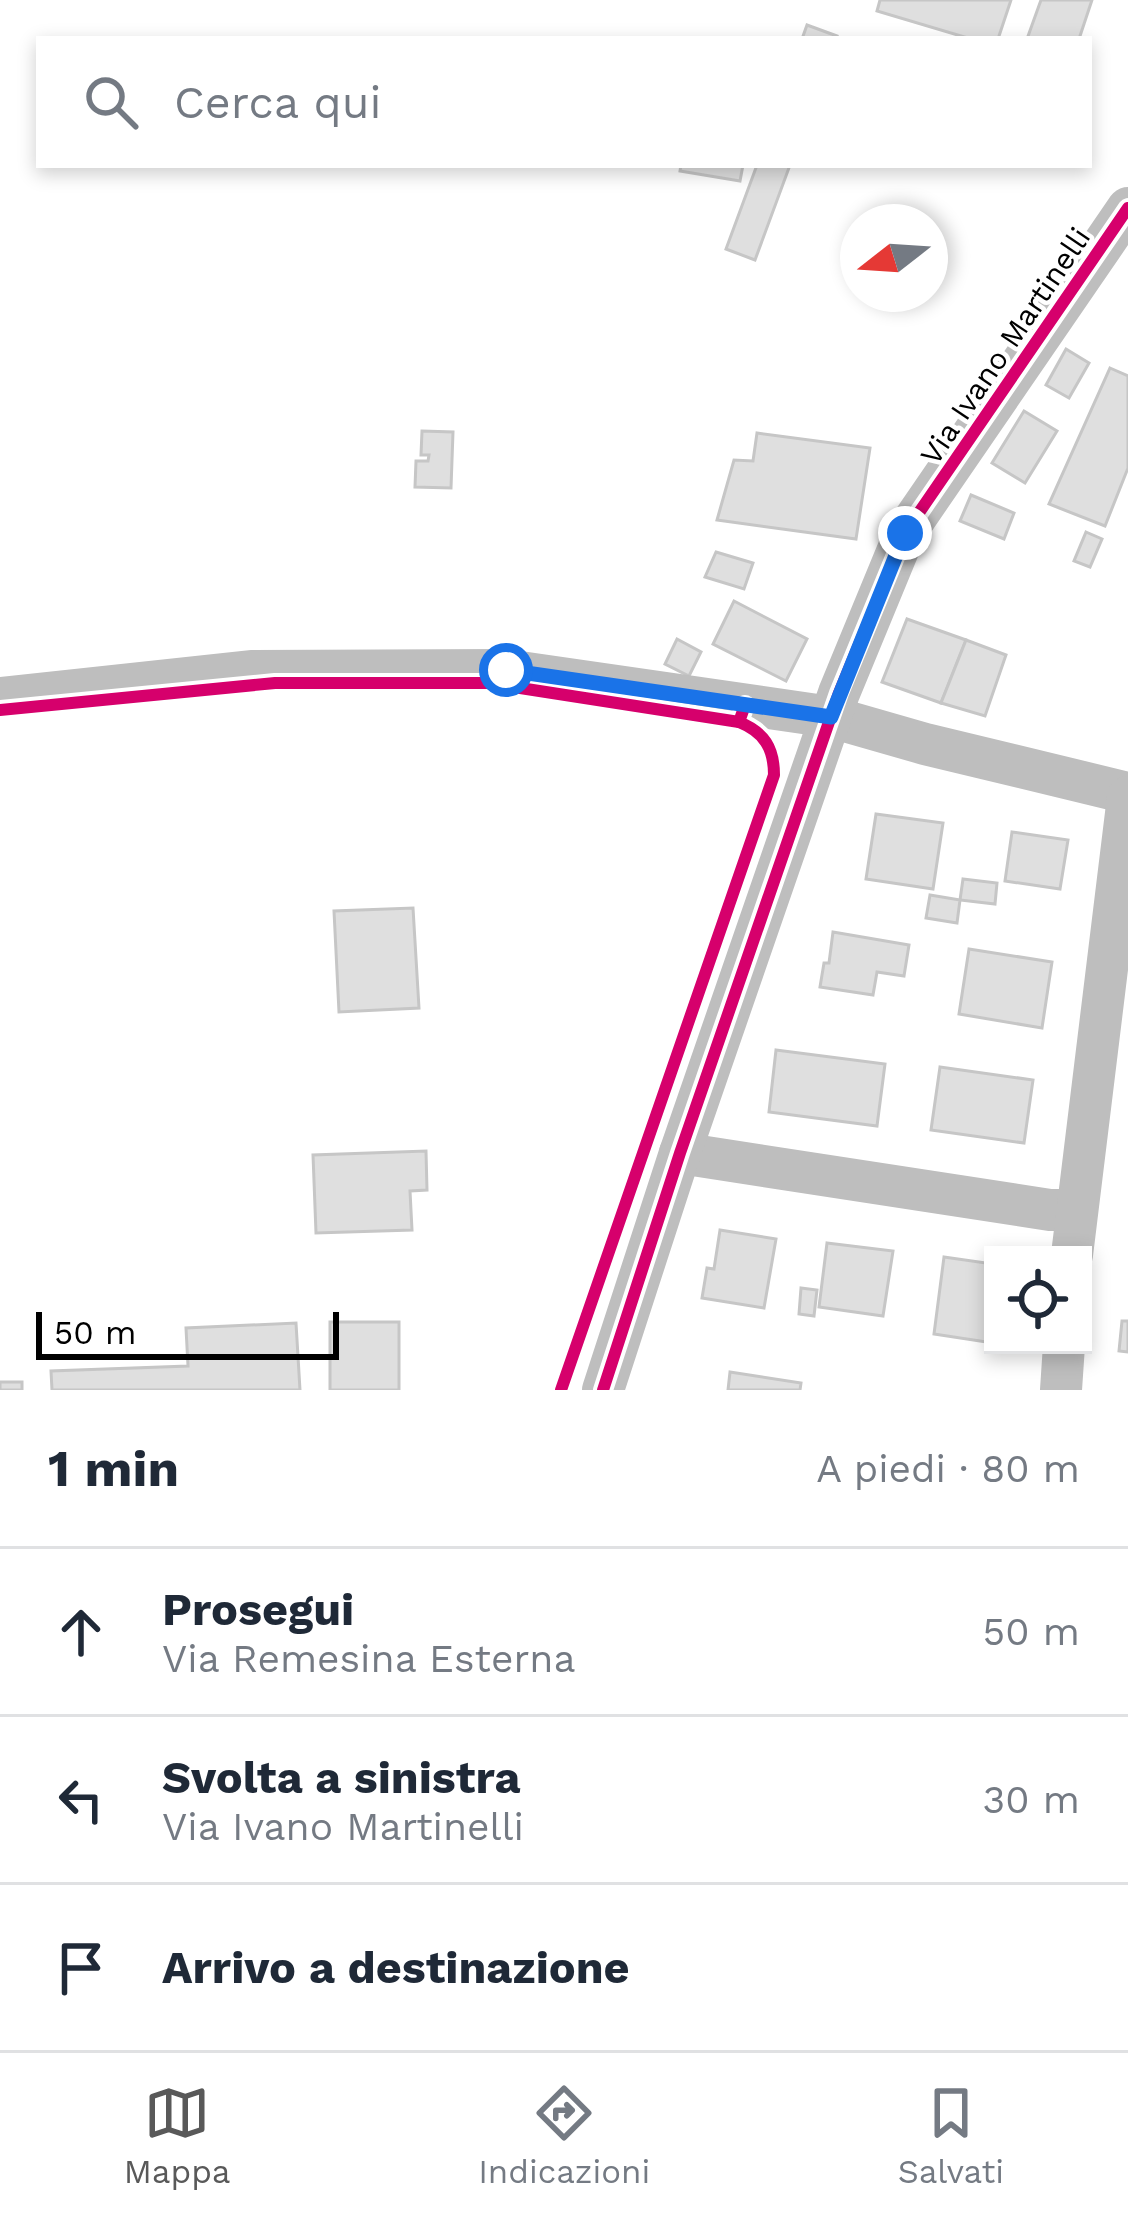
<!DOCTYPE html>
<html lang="it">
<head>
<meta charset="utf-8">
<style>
  :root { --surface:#fff; --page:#f2f2f3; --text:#1f2937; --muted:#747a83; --line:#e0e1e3; --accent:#595959 }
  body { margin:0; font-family:"Work Sans",sans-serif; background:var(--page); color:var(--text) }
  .controls { position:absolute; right:36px; bottom:36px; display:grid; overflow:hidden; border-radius:0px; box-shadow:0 6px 18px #0003 }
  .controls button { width:108px; height:108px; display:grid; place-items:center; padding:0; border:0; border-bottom:3px solid var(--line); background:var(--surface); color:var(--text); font:60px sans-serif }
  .compass { position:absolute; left:840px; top:204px; width:108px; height:108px; border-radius:50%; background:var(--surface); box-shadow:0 6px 18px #0003; rotate:253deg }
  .scale { position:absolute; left:36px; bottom:30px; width:303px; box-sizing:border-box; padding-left:12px; border:6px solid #000; border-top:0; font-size:33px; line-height:42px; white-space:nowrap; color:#000; -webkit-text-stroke:9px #fff; paint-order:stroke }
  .stop { position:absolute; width:36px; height:36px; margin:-27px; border:9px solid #1a73e8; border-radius:50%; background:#fff }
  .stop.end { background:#1a73e8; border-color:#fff; box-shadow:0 3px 12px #0008 }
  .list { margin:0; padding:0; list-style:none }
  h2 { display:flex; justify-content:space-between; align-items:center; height:156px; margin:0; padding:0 48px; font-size:51px }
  h2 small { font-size:39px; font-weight:400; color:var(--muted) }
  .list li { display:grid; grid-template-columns:78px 1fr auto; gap:36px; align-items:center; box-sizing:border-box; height:168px; padding:0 48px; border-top:3px solid var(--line) }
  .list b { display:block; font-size:45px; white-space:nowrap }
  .list p { margin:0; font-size:39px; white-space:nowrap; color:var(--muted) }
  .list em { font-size:39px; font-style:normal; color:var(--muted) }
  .icon { flex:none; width:66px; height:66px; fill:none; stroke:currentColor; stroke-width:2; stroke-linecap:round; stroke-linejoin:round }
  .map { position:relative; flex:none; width:1128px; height:1390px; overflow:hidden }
  .search { position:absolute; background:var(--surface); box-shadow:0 6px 18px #0003; left:36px; right:36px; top:36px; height:132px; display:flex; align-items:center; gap:30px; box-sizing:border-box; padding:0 42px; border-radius:0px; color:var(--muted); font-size:45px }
  .sheet { height:660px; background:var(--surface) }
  nav { display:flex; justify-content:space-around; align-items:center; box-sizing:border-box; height:168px; border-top:3px solid var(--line); background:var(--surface); font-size:33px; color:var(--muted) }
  nav a { display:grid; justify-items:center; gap:6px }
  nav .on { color:var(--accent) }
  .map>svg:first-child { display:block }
</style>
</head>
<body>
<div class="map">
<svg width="1128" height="1390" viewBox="0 0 1128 1390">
  <rect width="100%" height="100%" fill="#fff"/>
  <g fill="#dfdfdf" stroke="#c6c6c6" stroke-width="3">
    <path d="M880,0H1011L998,39H971L877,11Z"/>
    <path d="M1041,0H1092L1079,39H1027Z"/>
    <path d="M807,25L837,36L836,39H802Z"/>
    <path d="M681,165H743L740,181L680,171Z"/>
    <path d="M757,165H790L755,260L726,249Z"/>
    <path d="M1066,349L1089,363L1069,398L1046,385Z"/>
    <path d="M1110,368L1128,376V468L1105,526L1049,504Z"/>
    <path d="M1024,411L1057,431L1025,483L992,463Z"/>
    <path d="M422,431L453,432L451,488L415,487L416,461H428L429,455H421Z"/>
    <path d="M757,433L870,448L856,539L717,520L734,460L753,461Z"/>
    <path d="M971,495L1014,513L1004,539L960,521Z"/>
    <path d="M1086,532L1102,539L1090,567L1074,561Z"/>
    <path d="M716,552L753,563L744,589L705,577Z"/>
    <path d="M734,601L807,639L786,681L713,644Z"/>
    <path d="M907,619L966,640L941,703L882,682Z"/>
    <path d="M677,639L701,652L689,676L665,664Z"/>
    <path d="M966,640L1006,655L985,716L941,703Z"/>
    <path d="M876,814L943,823L933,889L866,879Z"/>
    <path d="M1012,832L1068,840L1060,889L1005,881Z"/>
    <path d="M963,879L997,883L995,904L960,900Z"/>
    <path d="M930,895L960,900L957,923L926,918Z"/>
    <path d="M413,908L419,1008L339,1012L334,911Z"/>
    <path d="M833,932L909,945L904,976L877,972L873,995L820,987L824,963H829Z"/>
    <path d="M969,949L1052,962L1042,1028L959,1014Z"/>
    <path d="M776,1050L885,1064L877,1126L769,1112Z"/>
    <path d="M940,1067L1033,1080L1024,1143L931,1130Z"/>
    <path d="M426,1151L427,1190L410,1191L412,1230L316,1233L313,1155Z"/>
    <path d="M720,1230L776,1239L764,1308L702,1298L707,1268L714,1269Z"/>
    <path d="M827,1243L893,1251L883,1316L819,1307Z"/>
    <path d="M944,1257L993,1264V1343L934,1334Z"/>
    <path d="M801,1288L817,1290L814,1316L799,1314Z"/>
    <path d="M1122,1321H1128V1352L1119,1351Z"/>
    <rect x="330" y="1322" width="69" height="68"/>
    <path d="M296,1323L300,1390H52L51,1371L188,1366L186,1328Z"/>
    <path d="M730,1372L801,1383L800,1390H728Z"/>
    <rect x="0" y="1382" width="22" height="8"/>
  </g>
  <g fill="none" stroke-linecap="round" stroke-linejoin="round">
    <g stroke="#bebebe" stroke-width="42">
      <path d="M0,698L253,671L506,670L831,717L925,744L1128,793"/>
      <path d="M680,1153L1050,1210H1075"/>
      <path d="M1072,1255L1128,797"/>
      <path d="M603,1390L680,1153L839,693L905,533L1128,208"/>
      <path d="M1061,1390L1064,1345"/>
    </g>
    <g stroke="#fff" stroke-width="20">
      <g id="cycleway">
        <path d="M0,710L275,683H488L739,722"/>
        <path d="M561,1390L774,775C774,748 764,732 739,722L745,705"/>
        <path d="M603,1390L680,1153L839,693L905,533L1128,208"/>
      </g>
    </g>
    <use href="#cycleway" stroke="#d6006c" stroke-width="12"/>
  </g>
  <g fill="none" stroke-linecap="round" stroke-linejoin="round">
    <path stroke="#1a73e8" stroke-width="15" d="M506,670L831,717L905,533"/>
  </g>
  <g text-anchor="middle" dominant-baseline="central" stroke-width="9" stroke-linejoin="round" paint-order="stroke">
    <g font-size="30" fill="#000" stroke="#fff">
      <text transform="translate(1005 346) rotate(-56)">Via Ivano Martinelli</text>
    </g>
  </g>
</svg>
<div class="controls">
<button><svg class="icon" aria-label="locate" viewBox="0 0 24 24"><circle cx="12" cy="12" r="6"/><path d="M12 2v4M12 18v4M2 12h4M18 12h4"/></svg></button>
</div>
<svg class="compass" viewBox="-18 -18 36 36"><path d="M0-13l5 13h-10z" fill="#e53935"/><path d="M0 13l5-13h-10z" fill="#747a83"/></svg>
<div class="scale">50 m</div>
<div class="stop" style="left:506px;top:670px"></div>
<div class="stop end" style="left:905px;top:533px"></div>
<div class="search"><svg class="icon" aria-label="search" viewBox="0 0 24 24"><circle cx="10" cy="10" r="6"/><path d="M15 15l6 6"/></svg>Cerca qui</div>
</div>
<section class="sheet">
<h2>1 min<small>A piedi · 80 m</small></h2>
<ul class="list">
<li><svg class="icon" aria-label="ahead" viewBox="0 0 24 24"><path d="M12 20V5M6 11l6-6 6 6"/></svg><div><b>Prosegui</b><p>Via Remesina Esterna</p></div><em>50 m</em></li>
<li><svg class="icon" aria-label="left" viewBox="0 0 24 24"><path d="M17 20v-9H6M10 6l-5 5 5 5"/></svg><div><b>Svolta a sinistra</b><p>Via Ivano Martinelli</p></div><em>30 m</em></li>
<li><svg class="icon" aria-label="arrive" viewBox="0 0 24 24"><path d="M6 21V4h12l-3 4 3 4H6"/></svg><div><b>Arrivo a destinazione</b></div></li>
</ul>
</section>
<nav>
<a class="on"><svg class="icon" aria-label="map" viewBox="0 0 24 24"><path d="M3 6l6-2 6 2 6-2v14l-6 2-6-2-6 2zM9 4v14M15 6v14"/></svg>Mappa</a>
<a><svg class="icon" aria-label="directions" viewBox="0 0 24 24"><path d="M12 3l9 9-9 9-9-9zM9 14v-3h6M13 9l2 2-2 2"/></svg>Indicazioni</a>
<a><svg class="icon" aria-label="saved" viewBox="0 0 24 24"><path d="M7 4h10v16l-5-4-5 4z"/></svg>Salvati</a>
</nav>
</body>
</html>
